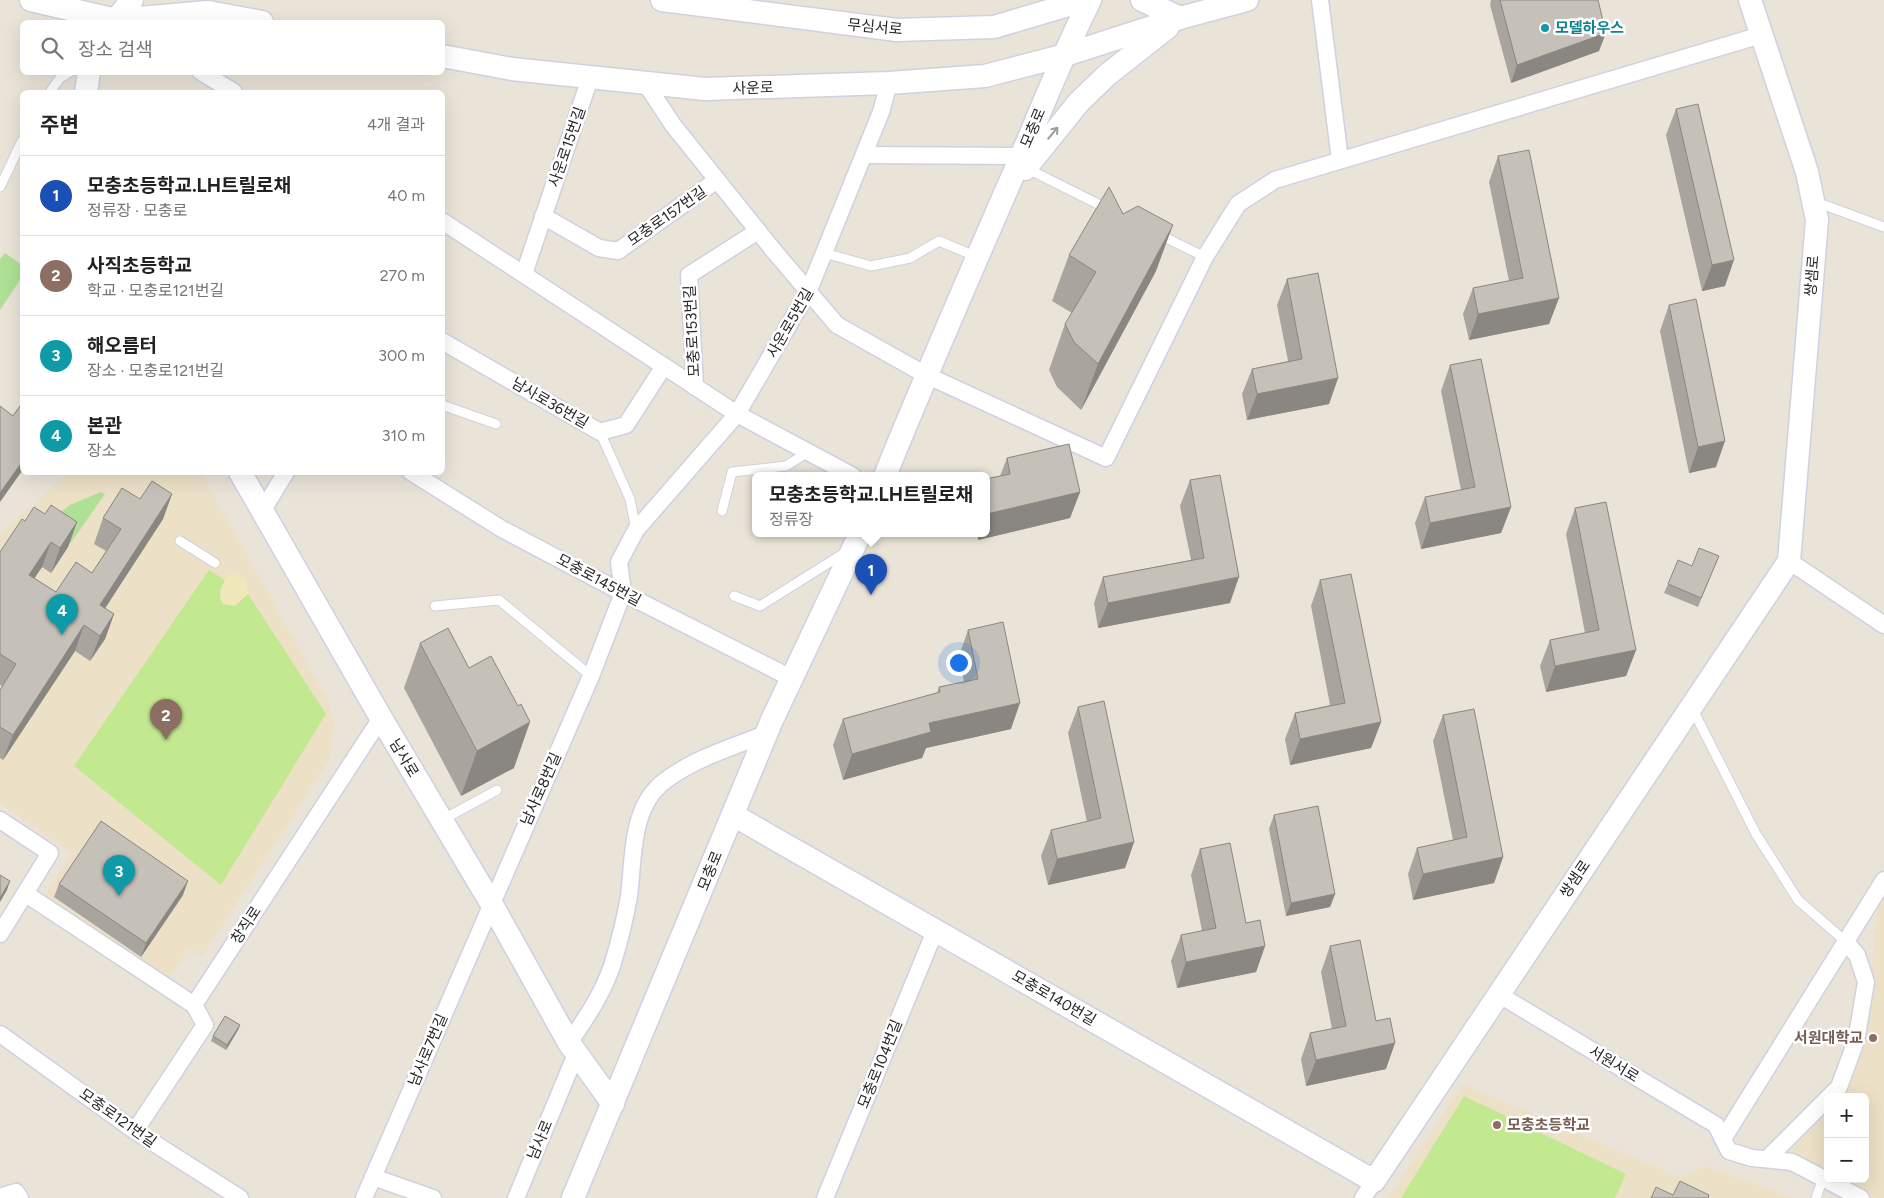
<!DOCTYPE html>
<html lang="ko">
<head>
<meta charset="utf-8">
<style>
  :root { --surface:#fff; --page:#f6f6f6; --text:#222; --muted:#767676; --line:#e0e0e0; --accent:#3859f7 }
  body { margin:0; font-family:Figtree,"Noto Sans KR",sans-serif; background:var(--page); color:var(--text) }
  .controls { position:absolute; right:15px; bottom:15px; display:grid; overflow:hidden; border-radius:8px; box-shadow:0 5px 20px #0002 }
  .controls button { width:45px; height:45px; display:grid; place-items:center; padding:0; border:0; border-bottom:1px solid var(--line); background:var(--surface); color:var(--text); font:25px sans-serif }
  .you { position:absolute; left:958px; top:662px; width:18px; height:18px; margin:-12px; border:4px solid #fff; border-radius:50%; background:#1a73e8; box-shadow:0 0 0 8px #1a73e833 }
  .badge { display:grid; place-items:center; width:32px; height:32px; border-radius:50%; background:var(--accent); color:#fff; font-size:16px; font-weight:700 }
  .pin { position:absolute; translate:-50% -41px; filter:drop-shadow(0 1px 2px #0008) }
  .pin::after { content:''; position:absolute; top:26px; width:18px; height:15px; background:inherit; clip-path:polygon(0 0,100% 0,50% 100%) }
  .popup { position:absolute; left:752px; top:472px; width:238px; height:65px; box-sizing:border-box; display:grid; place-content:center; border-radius:8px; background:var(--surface); filter:drop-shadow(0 1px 4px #0005); font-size:16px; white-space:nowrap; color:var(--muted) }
  .popup b { font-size:19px; color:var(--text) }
  .popup::after { content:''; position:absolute; left:50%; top:100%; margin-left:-10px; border:10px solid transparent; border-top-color:var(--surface) }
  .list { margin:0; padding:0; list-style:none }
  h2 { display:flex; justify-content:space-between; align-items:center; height:65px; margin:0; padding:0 20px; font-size:21px }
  h2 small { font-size:16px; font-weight:400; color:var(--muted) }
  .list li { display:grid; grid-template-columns:32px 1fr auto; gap:15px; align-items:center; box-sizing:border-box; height:80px; padding:0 20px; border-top:1px solid var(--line) }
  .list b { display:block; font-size:19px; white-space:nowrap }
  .list p { margin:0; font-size:16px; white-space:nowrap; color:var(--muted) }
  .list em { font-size:16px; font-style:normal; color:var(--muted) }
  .icon { flex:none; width:28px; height:28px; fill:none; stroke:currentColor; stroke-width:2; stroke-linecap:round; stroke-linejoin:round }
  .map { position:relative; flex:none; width:1884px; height:1198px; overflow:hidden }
  .search { position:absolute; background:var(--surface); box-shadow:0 5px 20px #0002; left:20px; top:20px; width:425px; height:55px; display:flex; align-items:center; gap:12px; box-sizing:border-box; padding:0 18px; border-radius:8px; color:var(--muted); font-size:19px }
  .panel { position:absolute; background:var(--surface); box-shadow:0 5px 20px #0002; left:20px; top:90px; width:425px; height:385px; border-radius:8px }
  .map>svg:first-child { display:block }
</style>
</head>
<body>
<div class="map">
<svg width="1884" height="1198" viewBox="0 0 1884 1198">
  <rect width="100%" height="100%" fill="#eae3d8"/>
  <g fill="#ece1c7">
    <path d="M68,473H201L326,696L334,722L330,759L202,957L189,949L168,980L44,897L72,853L0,804V534Z"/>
    <path d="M1884,894V1198H1876L1842,1179H1865V1097H1834L1856,1070L1868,1007L1877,912L1880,900Z"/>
    <path d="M1462,1084L1680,1177L1705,1166L1794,1198H1389Z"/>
    <path d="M1828,1105V1172L1792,1153L1803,1130Z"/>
  </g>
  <g fill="#aee195">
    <path d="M5,253L22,265V277L0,310V259Z"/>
    <path d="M101,492L105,494L70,544L42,526L70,505Z"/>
  </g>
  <path fill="#f0e8bb" d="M234,572L246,579L248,594L235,606L223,604L220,599C221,586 223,579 234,572Z"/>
  <g fill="#c2e890">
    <path d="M209,570L225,580C220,588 218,596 223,604L235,606L248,594L326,714L221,885L74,766Z"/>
    <path d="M1464,1096L1626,1174L1615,1198H1401Z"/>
  </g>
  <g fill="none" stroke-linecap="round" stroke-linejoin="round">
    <g stroke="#ced1e1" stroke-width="11">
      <g id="lane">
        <path d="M50,92L60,78L70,72"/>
        <path d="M1026,168L1108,209"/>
        <path d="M0,187L22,141"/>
        <path d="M1816,202L1884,227"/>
        <path d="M1158,234L1205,257"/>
        <path d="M824,253L871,266L910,258L939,241L977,257"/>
        <path d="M442,405L496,424"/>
        <path d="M600,432L630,499L636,530"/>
        <path d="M722,511L732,472L786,466L808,452"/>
        <path d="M180,541L215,563"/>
        <path d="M734,596L760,606L846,552"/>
        <path d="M435,606L499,600L591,676"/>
        <path d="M1692,708L1756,834L1798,900L1845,941"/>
        <path d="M442,820L497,790"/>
        <path d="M1816,1198L1823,1178"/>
      </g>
    </g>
    <g stroke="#ced1e1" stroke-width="19">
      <g id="street">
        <path d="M1320,0L1340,160"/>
        <path d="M201,72L234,92"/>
        <path d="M646,84L673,125L774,251L837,325L926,375L1106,458L1205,257L1238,204L1275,180L1761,35"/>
        <path d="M864,155L1021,156"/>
        <path d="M543,216L599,248L618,251L717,180"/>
        <path d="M442,221L737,414L853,476"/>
        <path d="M524,274L590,78"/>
        <path d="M442,341L600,432L626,425L664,366"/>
        <path d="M695,387L689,275L758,231"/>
        <path d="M411,472L502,529L623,593L791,678"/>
        <path d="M263,510L286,472"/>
        <path d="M1789,561L1884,625"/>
        <path d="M0,820L50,853L0,934"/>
        <path d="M26,894L194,1005"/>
        <path d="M1498,994L1716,1125L1729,1151L1752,1158L1792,1162L1861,1198"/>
        <path d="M0,1034L135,1131L240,1198"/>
        <path d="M569,1043C586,1018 602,995 612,966C619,943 625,920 629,896C634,857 630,806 666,780C694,759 734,746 766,734"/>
        <path d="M1829,1097L1839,1087L1856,1041L1866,982L1857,955L1845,941"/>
        <path d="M135,1131L205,1025L194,1005L381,718"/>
        <path d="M1723,1139L1884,880"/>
        <path d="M1767,1159L1828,1098"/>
        <path d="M373,1177L433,1198"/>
        <path d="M0,1197L16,1192L20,1198"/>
        <path d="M364,1198L591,676L623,593L619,562L636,530L737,414L809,290L881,112L889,83"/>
        <path d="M516,1198L576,1054"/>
        <path d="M825,1198L935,931"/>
        <path d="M1363,1198L1374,1181"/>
      </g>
    </g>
    <g stroke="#ced1e1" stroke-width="25">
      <g id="secondary">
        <path d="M31,0L116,20L208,12L262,22"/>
        <path d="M662,0L897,30L994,27L1085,0"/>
        <path d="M1142,0L1180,18"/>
        <path d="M114,22L132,0"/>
        <path d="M442,56L512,69L705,89L889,83L985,76L1062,56L1180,18L1247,0"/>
        <path d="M86,92L89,72"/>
        <path d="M1025,169L1079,102L1107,75L1168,27"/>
        <path d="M240,472L381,718L491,903L569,1043L613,1104"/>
        <path d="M885,476C927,372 972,269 1017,166C1041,110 1063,54 1090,0"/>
        <path d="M733,815L1374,1181L1789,561L1817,220L1807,172L1750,0"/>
        <path d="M573,1198L772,720L860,534"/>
      </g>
    </g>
    <use href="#lane" stroke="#fff" stroke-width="9"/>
    <use href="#street" stroke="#fff" stroke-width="16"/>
    <use href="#secondary" stroke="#fff" stroke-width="22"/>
  </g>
  <g fill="#a9a59e">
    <path d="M1491,0H1598L1599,51L1511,83L1490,5Z"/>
    <path d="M1676,109L1725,286L1702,291L1666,135Z"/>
    <path d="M1498,156L1559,298L1549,324L1469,340L1463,314L1473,288L1509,281L1489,182Z"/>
    <path d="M1123,214L1156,271L1081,410L1057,387L1049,370L1065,324L1072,313L1052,301L1069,255Z"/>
    <path d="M1287,279L1338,378L1329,404L1247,420L1242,394L1252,369L1288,361L1277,305Z"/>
    <path d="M1669,305L1716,467L1689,473L1660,331Z"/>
    <path d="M1450,365L1511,507L1501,533L1421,549L1415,523L1425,497L1461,490L1441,391Z"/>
    <path d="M1007,458L1080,492L1070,518L978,540L977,534H986V479L1000,476Z"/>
    <path d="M1190,480L1230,603L1098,628L1094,603L1103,577L1191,560L1180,506Z"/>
    <path d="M172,494L163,519L105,608L114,614L105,639L90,661L75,651L3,760L0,758V690L2,686L0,685V552L25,521L45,514L77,522L68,547L51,573L42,567L34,578L56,592L92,573L106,551L94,544L103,518L140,499Z"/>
    <path d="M1575,508L1636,650L1626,676L1546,692L1540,666L1550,640L1585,633L1566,534Z"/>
    <path d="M1719,556L1698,607L1664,593L1668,584L1692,566Z"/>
    <path d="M1320,580L1381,722L1371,748L1290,765L1285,739L1295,713L1330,705L1311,606Z"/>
    <path d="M968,630L1011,729L926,748L922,758L843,780L833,745L843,719L937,693L939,687L964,682L959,656Z"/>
    <path d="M420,643L469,668L518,706L514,768L461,796L404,688Z"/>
    <path d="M1078,707L1134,842L1125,868L1048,885L1041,856L1051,830L1087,822L1068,733Z"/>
    <path d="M1443,715L1503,857L1494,883L1413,900L1408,874L1417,848L1453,840L1433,741Z"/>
    <path d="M1274,815L1335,894L1330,907L1286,916L1269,829Z"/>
    <path d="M1200,849L1246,923L1265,946L1256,972L1177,988L1171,961L1181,935L1202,931L1191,875Z"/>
    <path d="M59,884L183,895L141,957L54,897Z"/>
    <path d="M1330,946L1386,1069L1306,1086L1301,1059L1310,1033L1332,1029L1321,972Z"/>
    <path d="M240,1025L238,1030L226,1050L211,1041L213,1036Z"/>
  </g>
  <g fill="#8a8681">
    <path d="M1606,33L1599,51L1511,83L1517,65Z"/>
    <path d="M1173,225L1156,271L1081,410L1098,364Z"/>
    <path d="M1734,260L1725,286L1702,291L1712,265Z"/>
    <path d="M1559,298L1549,324L1469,340L1478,314Z"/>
    <path d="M1338,378L1329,404L1247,420L1257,394Z"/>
    <path d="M1725,441L1716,467L1689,473L1698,447Z"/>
    <path d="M22,462V471L0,502V493Z"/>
    <path d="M1080,492L1070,518L978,540L980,534H986V518L987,514Z"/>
    <path d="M172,494L163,519L91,630L100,605Z"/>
    <path d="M1511,507L1501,533L1421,549L1430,523Z"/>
    <path d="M77,522L68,547L51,573L60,548Z"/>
    <path d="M51,542L42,567L20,600L29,575Z"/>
    <path d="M1239,577L1230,603L1098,628L1108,603Z"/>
    <path d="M114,614L105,639L90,661L100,636Z"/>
    <path d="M84,625L75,651L3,760L13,735Z"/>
    <path d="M1636,650L1626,676L1546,692L1555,666Z"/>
    <path d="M1020,703L1011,729L926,748L922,758L843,780L852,754L929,723Z"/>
    <path d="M530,722L514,768L461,796L477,751Z"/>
    <path d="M1381,722L1371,748L1290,765L1300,739Z"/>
    <path d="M1134,842L1125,868L1048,885L1057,859Z"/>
    <path d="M1503,857L1494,883L1413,900L1423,874Z"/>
    <path d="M10,881L7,890L0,902V898Z"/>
    <path d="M188,881L183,895L141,957L146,943Z"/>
    <path d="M1335,894L1330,907L1286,916L1291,903Z"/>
    <path d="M1265,946L1256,972L1177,988L1186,962Z"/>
    <path d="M240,1025L238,1030L226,1050L227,1045Z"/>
    <path d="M1395,1043L1386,1069L1306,1086L1316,1060Z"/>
  </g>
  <g fill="#c5c0b8" stroke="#8a8681">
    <path d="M1500,0H1598L1606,33L1517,65Z"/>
    <path d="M1698,104L1734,260L1712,265L1676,109Z"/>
    <path d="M1529,150L1559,298L1478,314L1473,288L1523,278L1498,156Z"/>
    <path d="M1109,187L1123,214L1138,206L1173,225L1098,364L1074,342L1065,324L1096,272L1069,255Z"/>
    <path d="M1318,273L1338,378L1257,394L1252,369L1302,359L1287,279Z"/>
    <path d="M1696,299L1725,441L1698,447L1669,305Z"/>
    <path d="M1481,359L1511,507L1430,523L1425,497L1475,487L1450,365Z"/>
    <path d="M22,403V462L0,493V406L13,416Z"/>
    <path d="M1069,444L1080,492L987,514L986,507V479L1010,474L1007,458Z"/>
    <path d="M1220,475L1239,577L1108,603L1103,577L1204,558L1190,480Z"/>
    <path d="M152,481L172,494L100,605L114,614L100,636L84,625L13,735L0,727V690L16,664L0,654V552L22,519L25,521L34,507L45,514L51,505L77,522L60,548L51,542L29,575L56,592L76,562L92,573L121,529L103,518L122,488L140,499Z"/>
    <path d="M1606,502L1636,650L1555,666L1550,640L1599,630L1575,508Z"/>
    <path d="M1699,548L1719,556L1701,598L1668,584L1678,560L1692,566Z"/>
    <path d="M1351,574L1381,722L1300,739L1295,713L1345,703L1320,580Z"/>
    <path d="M1003,622L1020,703L929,723L931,732L852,754L843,719L940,692L939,687L978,679L968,630Z"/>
    <path d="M448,628L469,668L491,656L518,706L521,704L530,722L477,751L420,643Z"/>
    <path d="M1104,701L1134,842L1057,859L1051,830L1101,818L1078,707Z"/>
    <path d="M1474,709L1503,857L1423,874L1417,848L1467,837L1443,715Z"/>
    <path d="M1318,806L1335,894L1291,903L1274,815Z"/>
    <path d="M101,821L188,881L146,943L59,884Z"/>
    <path d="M1230,843L1246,923L1260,920L1265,946L1186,962L1181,935L1216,928L1200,849Z"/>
    <path d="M0,875L10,881L0,898Z"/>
    <path d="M1360,940L1376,1021L1390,1018L1395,1043L1316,1060L1310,1033L1346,1026L1330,946Z"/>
    <path d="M225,1016L240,1025L227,1045L213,1036Z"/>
    <path d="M1680,1181L1709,1195L1708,1198H1651L1656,1187L1673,1195Z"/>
  </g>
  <defs><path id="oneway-shaft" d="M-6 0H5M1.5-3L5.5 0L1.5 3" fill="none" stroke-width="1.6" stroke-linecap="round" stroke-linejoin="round" transform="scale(1.25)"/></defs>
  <use stroke="#9e9e9e" href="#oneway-shaft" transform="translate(1053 133) rotate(-50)"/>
  <circle fill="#0f9aa8" stroke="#fff" stroke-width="2" cx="1545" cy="28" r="5"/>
  <g fill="#8d6e63" stroke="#fff" stroke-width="2">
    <circle cx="1873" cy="1038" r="5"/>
    <circle cx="1497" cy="1125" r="5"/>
  </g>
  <g text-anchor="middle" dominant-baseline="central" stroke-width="5" stroke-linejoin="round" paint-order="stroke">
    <g font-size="15" fill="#272727" stroke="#fff">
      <text transform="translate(875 27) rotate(5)">무심서로</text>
      <text transform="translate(753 88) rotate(-2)">사운로</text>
      <text transform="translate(1033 128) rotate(-67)">모충로</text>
      <text transform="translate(567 147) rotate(-71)">사운로15번길</text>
      <text transform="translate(667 216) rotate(-35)">모충로157번길</text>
      <text transform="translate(1812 276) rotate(-85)">쌍샘로</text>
      <text transform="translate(790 323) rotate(-60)">사운로5번길</text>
      <text transform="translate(692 331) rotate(-93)">모충로153번길</text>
      <text transform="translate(550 403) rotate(30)">남사로36번길</text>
      <text transform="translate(599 580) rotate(28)">모충로145번길</text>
      <text transform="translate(404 758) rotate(59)">남사로</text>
      <text transform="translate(541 789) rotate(-66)">남사로8번길</text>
      <text transform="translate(710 871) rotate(-68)">모충로</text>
      <text transform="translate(1575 879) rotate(-56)">쌍샘로</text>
      <text transform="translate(246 925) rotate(-57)">창직로</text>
      <text transform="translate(1054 998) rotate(30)">모충로140번길</text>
      <text transform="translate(428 1050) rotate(-67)">남사로7번길</text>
      <text transform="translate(880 1064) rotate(-68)">모충로104번길</text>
      <text transform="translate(1614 1064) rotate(31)">서원서로</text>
      <text transform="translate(118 1118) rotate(35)">모충로121번길</text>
      <text transform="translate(540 1140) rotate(-67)">남사로</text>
    </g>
    <g font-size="15" font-weight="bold" fill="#0d838f" stroke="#fff" text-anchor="start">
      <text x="1555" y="28">모델하우스</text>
    </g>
    <g font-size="15" font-weight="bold" fill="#785e54" stroke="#fff" text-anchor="end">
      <text x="1863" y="1038">서원대학교</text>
      <text x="1507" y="1125" text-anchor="start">모충초등학교</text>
    </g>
  </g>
</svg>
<div class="controls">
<button>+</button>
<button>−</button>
</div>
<div class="you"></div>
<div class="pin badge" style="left:871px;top:595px;background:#1a4fb4">1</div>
<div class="popup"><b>모충초등학교.LH트릴로채</b>정류장</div>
<div class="pin badge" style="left:166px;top:740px;background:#8d6e63">2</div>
<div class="pin badge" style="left:119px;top:896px;background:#0f9aa8">3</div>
<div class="pin badge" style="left:62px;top:635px;background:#0f9aa8">4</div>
<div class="search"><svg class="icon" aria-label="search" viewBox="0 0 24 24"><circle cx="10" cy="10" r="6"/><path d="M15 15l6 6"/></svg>장소 검색</div>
<section class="panel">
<h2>주변<small>4개 결과</small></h2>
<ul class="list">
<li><span class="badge" style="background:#1a4fb4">1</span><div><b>모충초등학교.LH트릴로채</b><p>정류장 · 모충로</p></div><em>40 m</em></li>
<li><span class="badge" style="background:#8d6e63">2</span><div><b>사직초등학교</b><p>학교 · 모충로121번길</p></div><em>270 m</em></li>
<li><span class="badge" style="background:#0f9aa8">3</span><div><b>해오름터</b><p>장소 · 모충로121번길</p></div><em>300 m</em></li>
<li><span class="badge" style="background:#0f9aa8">4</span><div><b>본관</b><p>장소</p></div><em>310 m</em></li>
</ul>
</section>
</div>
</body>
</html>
